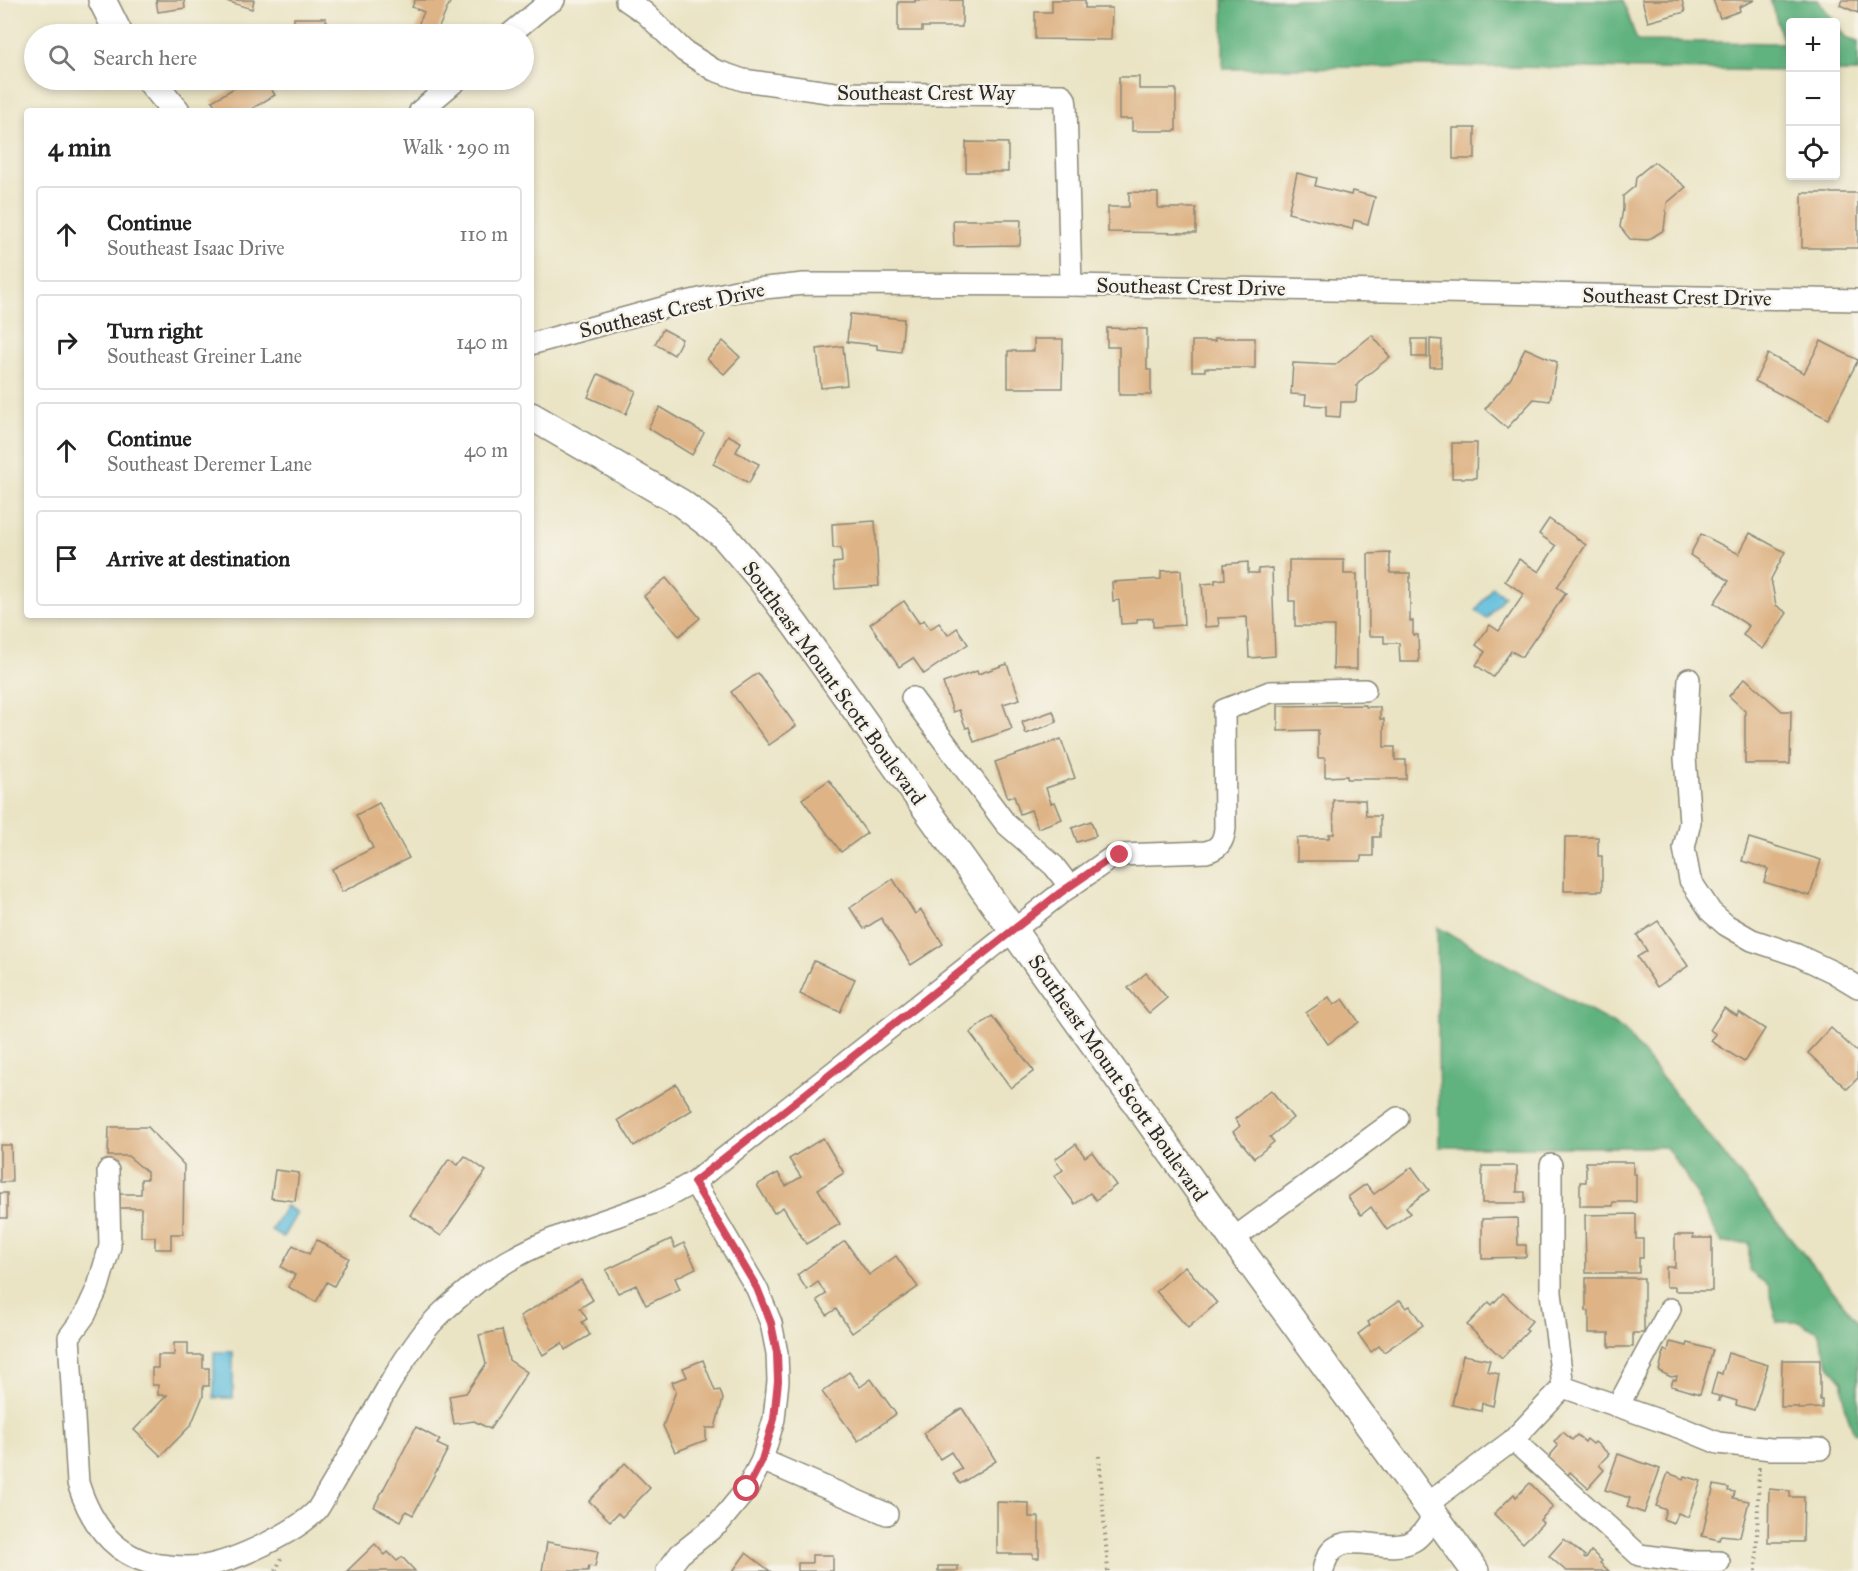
<!DOCTYPE html>
<html lang="en">
<head>
<meta charset="utf-8">
<style>
  :root { --surface:#fff; --page:#f6f6f6; --text:#222; --muted:#767676; --line:#e0e0e0 }
  body { margin:0; font-family:"IM FELL Great Primer",serif; background:var(--page); color:var(--text) }
  .controls { position:absolute; right:18px; top:18px; display:grid; overflow:hidden; border-radius:6px; box-shadow:0 3px 9px #0003 }
  .controls button { width:54px; height:54px; display:grid; place-items:center; padding:0; border:0; border-bottom:2px solid var(--line); background:var(--surface); color:var(--text); font:30px sans-serif }
  .stop { position:absolute; width:18px; height:18px; margin:-14px; border:4px solid #d1495b; border-radius:50%; background:#fff }
  .stop.end { background:#d1495b; border-color:#fff; box-shadow:0 2px 6px #0008 }
  .list { margin:0; padding:0; list-style:none }
  h2 { display:flex; justify-content:space-between; align-items:center; height:78px; margin:0; padding:0 24px; font-size:26px }
  h2 small { font-size:20px; font-weight:400; color:var(--muted) }
  .list li { display:grid; grid-template-columns:39px 1fr auto; gap:18px; align-items:center; box-sizing:border-box; height:96px; margin:0 12px 12px; padding:0 12px; border:2px solid var(--line); border-radius:6px }
  .list b { display:block; font-size:22px; white-space:nowrap }
  .list p { margin:0; font-size:20px; white-space:nowrap; color:var(--muted) }
  .list em { font-size:20px; font-style:normal; color:var(--muted) }
  .icon { flex:none; width:33px; height:33px; fill:none; stroke:currentColor; stroke-width:2; stroke-linecap:round; stroke-linejoin:round }
  .map { position:relative; flex:none; width:1858px; height:1571px; overflow:hidden }
  .search { position:absolute; background:var(--surface); box-shadow:0 3px 9px #0003; left:24px; top:24px; width:510px; height:66px; display:flex; align-items:center; gap:15px; box-sizing:border-box; padding:0 21px; border-radius:33px; color:var(--muted); font-size:22px }
  .panel { position:absolute; background:var(--surface); box-shadow:0 3px 9px #0003; left:24px; top:108px; width:510px; height:510px; border-radius:6px }
  .map>svg:first-child { display:block }
</style>
</head>
<body>
<div class="map">
<svg width="1858" height="1571" viewBox="0 0 1858 1571">
  <rect width="100%" height="100%" fill="#f7f3e8"/>
  <filter id="ink" filterUnits="userSpaceOnUse"><feTurbulence type="fractalNoise" baseFrequency=".0167" numOctaves="2"/><feDisplacementMap in="SourceGraphic" scale="12" xChannelSelector="R" yChannelSelector="G"/><feConvolveMatrix kernelMatrix="1 2 1 2 8 2 1 2 1" color-interpolation-filters="sRGB"/></filter>
  <filter id="wash" filterUnits="userSpaceOnUse"><feTurbulence type="fractalNoise" baseFrequency=".008" numOctaves="4" result="noise"/><feDisplacementMap in="SourceGraphic" scale="24" xChannelSelector="R" yChannelSelector="G"/><feGaussianBlur stdDeviation="1.35" result="paint"/><feColorMatrix in="noise" values="0 0 0 0 0 0 0 0 0 0 0 0 0 0 0 0 0 1.4 0 .05"/><feComposite in="paint" operator="in"/></filter>
  <g filter="url(#wash)">
    <rect width="100%" height="100%" fill="#eae4c5"/>
    <g fill="#60b27f" stroke="#466e55" stroke-width="1.5">
      <path d="M1223,0H1623L1637,41L1784,43L1770,0H1818L1835,22H1790V71L1436,66L1223,69Z"/>
      <path d="M1836,24L1845,37L1858,41V72H1836Z"/>
      <path d="M1437,927L1623,1029L1858,1322V1434L1854,1433L1844,1405L1843,1382L1830,1367L1818,1332L1799,1322H1777L1769,1286L1749,1271V1243H1722L1684,1173L1666,1147H1439Z"/>
    </g>
    <g fill="#5ebedd" stroke="#447484" stroke-width="1.5">
      <path d="M1492,587L1504,596L1487,619L1476,611Z"/>
      <path d="M286,1206L297,1213L283,1237L271,1230Z"/>
      <rect x="214" y="1352" width="19" height="46"/>
    </g>
    <g id="blocks">
      <g fill="#deb486">
        <path d="M156,0H184L185,8L158,12Z"/>
        <path d="M223,0H254L252,9Z"/>
        <path d="M415,0H451L436,34H414L424,12L412,7Z"/>
        <path d="M915,0H962V27H922V31H898V2H915Z"/>
        <path d="M1052,0H1085V8H1112L1111,40L1035,39V12H1052Z"/>
        <path d="M1642,0H1682L1685,12L1648,22Z"/>
        <path d="M1713,0H1755L1739,7L1740,11L1720,18Z"/>
        <path d="M1842,0H1858V13L1840,5Z"/>
        <rect x="294" y="18" width="32" height="16"/>
        <path d="M1119,77H1139V89H1176V131H1132V119H1119Z"/>
        <path d="M248,80H265L275,95L248,111H219L212,101Z"/>
        <rect x="1453" y="128" width="22" height="31"/>
        <path d="M966,142L1008,143V172H966Z"/>
        <path d="M1654,162L1686,187L1667,203L1664,230L1648,240L1630,239L1620,227L1623,209V196L1635,186L1636,177Z"/>
        <path d="M1297,173L1317,178L1315,186L1351,195L1352,191L1375,197L1368,224L1354,220L1352,229L1288,213Z"/>
        <path d="M1129,192L1158,193V208H1196V233L1108,232V207H1129Z"/>
        <rect x="1802" y="193" width="56" height="55"/>
        <path d="M953,220H1021L1020,245L954,246Z"/>
        <path d="M850,314L904,319L901,352L877,349V345L847,342Z"/>
        <path d="M1107,328L1147,329V370H1151V395H1119V347H1107Z"/>
        <path d="M663,329L682,339L674,355L655,344Z"/>
        <path d="M1372,335L1390,357L1361,380L1357,385L1356,402H1341L1340,417L1326,416V406L1305,405L1306,395L1291,394L1293,363L1335,365Z"/>
        <path d="M1215,338H1255V368H1205V371H1192V341H1215Z"/>
        <path d="M1034,339H1063L1062,388H1008V351H1034Z"/>
        <rect x="1412" y="339" width="15" height="18"/>
        <path d="M1430,339L1442,340L1441,367H1430Z"/>
        <path d="M723,341L740,357L724,374L707,359Z"/>
        <path d="M1821,341L1858,360L1828,419L1755,381L1768,354L1804,373Z"/>
        <path d="M843,346L847,385L821,388L817,349Z"/>
        <path d="M1525,348L1557,362L1550,401L1534,399L1507,428L1485,409L1511,378Z"/>
        <path d="M598,374L636,391L626,414L588,397Z"/>
        <path d="M660,407L704,433L692,455L648,428Z"/>
        <path d="M728,435L741,442L736,452L759,464L749,483L713,464Z"/>
        <path d="M1452,443H1477L1476,478H1452Z"/>
        <path d="M1549,519L1586,545L1557,587L1566,593L1522,657L1511,651L1493,677L1476,665L1485,652L1476,645L1490,625L1499,631L1524,594L1505,581L1519,559L1539,572L1556,546L1539,534Z"/>
        <path d="M875,521L879,586L835,589L833,563L842,562L841,548H833L832,524Z"/>
        <path d="M1750,533L1785,552L1771,579L1776,605L1787,613L1763,649L1743,635L1749,626L1714,603L1729,581L1690,555L1701,534L1739,554Z"/>
        <path d="M1390,553V573H1410V621H1413V635H1418L1419,662H1400L1399,643H1384V636H1369L1368,554Z"/>
        <path d="M1289,560H1344V574H1357V669H1333L1334,626H1295V601H1289Z"/>
        <path d="M1248,562V573H1258V569L1272,568L1275,656L1249,658L1247,617L1218,618L1219,626L1205,627L1202,584L1215,583V580L1225,579L1224,564Z"/>
        <path d="M1181,570L1184,625L1153,627V618L1137,619V623L1121,624L1119,600L1113,601L1112,582L1161,579V571Z"/>
        <path d="M666,578L700,618L679,636L644,596Z"/>
        <path d="M904,601L919,623L924,620L930,629L939,623L948,635L957,628L968,644L924,674L913,658L899,667L870,624Z"/>
        <path d="M1007,664L1020,699L1003,704L1012,729L974,742L969,727L966,728L959,710L953,712L943,683L977,671L978,674Z"/>
        <path d="M758,673L796,726L769,745L731,692Z"/>
        <path d="M1745,678L1782,711H1791L1790,764H1745V711L1729,696Z"/>
        <path d="M1366,705V707H1380V719H1384V747H1395V760H1406V779H1347V776L1325,777V758H1318V730L1278,731V706Z"/>
        <path d="M1053,711L1057,722L1026,734L1022,722Z"/>
        <path d="M1061,739L1075,778L1046,788L1051,803L1055,802L1062,819L1038,828L1031,810L1020,814L1014,796L1008,798L995,762Z"/>
        <path d="M829,780L867,833L841,852L802,799Z"/>
        <path d="M1333,800H1365L1366,816H1380V837H1373V856H1361V861H1297V838H1329V834H1334Z"/>
        <path d="M379,803L409,858L342,892L332,869L373,848L356,815Z"/>
        <path d="M1091,821L1096,836L1077,842L1072,828Z"/>
        <path d="M1565,837H1598V856H1602V891H1564Z"/>
        <path d="M1749,838L1821,860L1810,896L1764,882L1768,869L1742,861Z"/>
        <path d="M893,879L915,914L921,910L943,944L911,965L881,918L864,929L850,908Z"/>
        <path d="M1658,921L1688,966L1657,987L1637,957L1647,951L1637,935Z"/>
        <path d="M814,961L855,979L840,1012L800,994Z"/>
        <path d="M1146,973L1167,998L1149,1013L1128,988Z"/>
        <path d="M1329,997L1334,1005L1343,999L1359,1022L1328,1044L1306,1013Z"/>
        <path d="M1724,1008L1737,1016L1739,1012L1765,1029L1744,1062L1711,1041L1716,1034L1710,1030Z"/>
        <path d="M992,1016L1034,1071L1011,1088L970,1033Z"/>
        <path d="M1831,1028L1858,1053V1078L1847,1089L1808,1053Z"/>
        <path d="M676,1084L692,1110L634,1146L618,1120Z"/>
        <path d="M1271,1090L1293,1118L1270,1137L1274,1142L1254,1158L1233,1132L1240,1126L1235,1119Z"/>
        <path d="M109,1127H148L184,1165L183,1234H171V1249H155V1237H141V1208H120V1194H141V1179H147V1172L128,1156H108Z"/>
        <path d="M823,1138L844,1173L818,1189L840,1224L806,1244L783,1207L774,1213L757,1185L778,1173L786,1186L801,1177L789,1159Z"/>
        <path d="M1076,1144L1085,1157L1092,1152L1116,1185L1096,1200L1090,1193L1075,1204L1054,1176L1063,1170L1055,1159Z"/>
        <path d="M0,1145H11L12,1182H0Z"/>
        <path d="M465,1156L486,1171L441,1236L410,1215L449,1159L458,1165Z"/>
        <path d="M1586,1162H1633V1174H1636V1202H1613V1206H1580V1182H1586Z"/>
        <path d="M1482,1166H1517V1192H1525V1203H1482Z"/>
        <path d="M1412,1167L1429,1190L1406,1207L1410,1213L1387,1230L1371,1207L1361,1215L1348,1197L1366,1184L1374,1194Z"/>
        <path d="M275,1170L299,1173L295,1201L271,1198Z"/>
        <rect x="0" y="1193" width="7" height="25"/>
        <path d="M1636,1214V1239H1643V1258H1639V1273H1586L1585,1215Z"/>
        <path d="M1517,1218L1518,1245H1526V1257L1482,1258V1219Z"/>
        <path d="M1675,1235H1693V1238H1712V1291H1675V1287H1666V1267H1675Z"/>
        <path d="M671,1239L675,1248L684,1243L696,1268L675,1278L680,1289L646,1305L636,1285L618,1293L606,1270Z"/>
        <path d="M317,1240L349,1258L334,1286L327,1282L316,1302L288,1287L295,1275L281,1267L293,1245L309,1254Z"/>
        <path d="M845,1241L869,1275L896,1256L918,1287L852,1333L836,1309L827,1315L817,1300L826,1294L818,1282L807,1290L797,1275Z"/>
        <path d="M1185,1266L1217,1303L1188,1328L1156,1291Z"/>
        <path d="M1586,1278H1644V1333H1633V1347H1609V1333H1589V1311H1586Z"/>
        <path d="M581,1280L593,1300L580,1308L587,1319L582,1322L590,1335L565,1350L562,1343L543,1355L520,1316Z"/>
        <path d="M1503,1293L1532,1321L1525,1329L1528,1331L1502,1358L1467,1325L1489,1302L1492,1305Z"/>
        <path d="M1400,1300L1406,1308L1410,1306L1423,1325L1384,1352L1379,1346L1371,1352L1358,1334L1370,1325L1368,1322Z"/>
        <path d="M502,1330L509,1360L527,1372L490,1429L474,1421L454,1424L449,1396L466,1393L486,1364L479,1335Z"/>
        <path d="M1670,1342L1687,1346L1688,1343L1713,1350L1700,1394L1671,1386L1673,1380H1676L1677,1376L1671,1377L1659,1371L1664,1350L1668,1351Z"/>
        <path d="M174,1343H188V1355H203V1368H209V1386H203V1396L191,1425L161,1456L134,1430L167,1395H158V1385H152V1368H158V1355H174Z"/>
        <path d="M1728,1353L1768,1365L1754,1410L1736,1405L1737,1401L1721,1396L1720,1401H1718L1719,1396L1711,1394L1717,1372L1722,1374Z"/>
        <path d="M1463,1355L1490,1360L1487,1371L1499,1374L1493,1406L1482,1403L1481,1411L1452,1405Z"/>
        <path d="M703,1360L715,1391L720,1390L723,1399L715,1428H706V1440L675,1452L663,1426L676,1391L672,1382L687,1377L683,1368Z"/>
        <path d="M1782,1360H1820V1400H1822V1408L1798,1409V1407H1781Z"/>
        <path d="M849,1372L860,1387L871,1379L896,1414L858,1441L822,1392Z"/>
        <path d="M962,1408L996,1461L960,1484L953,1474L962,1469L951,1452L940,1459L923,1433Z"/>
        <path d="M416,1427L440,1440L437,1444L448,1449L413,1515L406,1511L401,1521L374,1507Z"/>
        <path d="M1563,1432L1572,1440L1577,1435L1585,1442L1587,1439L1593,1444L1595,1442L1609,1454L1599,1465L1604,1470L1588,1488L1570,1472L1567,1476L1547,1459L1558,1446L1554,1442Z"/>
        <path d="M1618,1454L1660,1469L1644,1513L1627,1507L1630,1498L1605,1490Z"/>
        <path d="M625,1463L650,1488L622,1517L618,1513L610,1521L589,1501Z"/>
        <path d="M1668,1473L1684,1479L1685,1476L1701,1481L1688,1517L1678,1513L1674,1523L1663,1519L1666,1510L1656,1506Z"/>
        <path d="M1530,1483L1553,1507L1540,1520L1543,1523L1523,1543L1494,1514L1514,1494L1516,1497Z"/>
        <path d="M1714,1485L1729,1488L1728,1491L1735,1492L1733,1498L1749,1501L1740,1537L1721,1535L1719,1540L1702,1536Z"/>
        <path d="M1769,1489L1790,1491V1497H1804L1803,1542H1768Z"/>
        <path d="M997,1502L1029,1503V1517H1039V1558H1033V1554H997Z"/>
        <path d="M1564,1539L1585,1556L1584,1558L1586,1559L1591,1551L1602,1561L1600,1563L1609,1571H1566L1549,1556Z"/>
        <path d="M547,1542L598,1551L595,1567L589,1566L588,1571H542Z"/>
        <path d="M375,1544L385,1555L388,1552L397,1561L402,1557L415,1571H347Z"/>
        <path d="M746,1553L770,1571H733Z"/>
        <path d="M812,1555H833V1571H798V1563H812Z"/>
        <rect x="938" y="1566" width="20" height="5"/>
      </g>
    </g>
  </g>
  <g filter="url(#ink)">
    <use href="#blocks" fill-opacity="0" stroke="#8a8878" stroke-width="1.5"/>
    <g fill="none" stroke-linecap="round" stroke-linejoin="round">
      <g stroke="#8a8878" stroke-width="24">
        <g id="minor">
          <path d="M626,0L645,13L684,51L714,70L743,80L835,93L1062,95L1065,99L1066,106L1071,285"/>
          <path d="M510,34L544,6L554,0"/>
          <path d="M420,111L457,80"/>
          <path d="M531,344L669,306L736,291L804,284L1071,285L1858,300"/>
          <path d="M1689,679L1685,758L1690,822L1684,848L1690,880L1711,912L1726,925L1752,940L1797,955L1833,972L1858,987"/>
          <path d="M912,698L1006,824L1054,866L1070,887"/>
          <path d="M1551,1165V1293L1563,1387"/>
          <path d="M108,1171L110,1246L98,1287L85,1315L69,1337L78,1483C91,1524 114,1557 159,1565C174,1567 189,1568 204,1566C235,1561 295,1533 317,1510C321,1504 325,1497 329,1490C338,1475 347,1459 356,1444C376,1408 395,1372 419,1339C433,1319 452,1303 470,1288C526,1240 591,1227 658,1201C670,1196 682,1188 694,1182L1061,893L1111,858L1120,855L1206,852C1219,849 1224,841 1225,828L1224,710L1270,692L1365,690"/>
          <path d="M1233,1239L1398,1118"/>
          <path d="M1618,1406L1670,1309"/>
          <path d="M1513,1440L1639,1555L1694,1562H1719"/>
          <path d="M762,1460L887,1514"/>
          <path d="M1426,1505L1513,1440L1563,1387L1684,1429L1718,1443L1771,1449H1820"/>
          <path d="M667,1571L680,1554L719,1523L747,1489L762,1460L774,1419L778,1381L777,1353L771,1323L757,1289L694,1182"/>
          <path d="M1323,1571C1332,1519 1382,1558 1413,1541C1422,1536 1428,1525 1434,1516"/>
        </g>
      </g>
      <g stroke="#8a8878" stroke-width="30">
        <g id="major">
          <path d="M102,0L119,34"/>
          <path d="M150,80L176,111"/>
          <path d="M531,416L681,503L723,535L760,578L796,626L1233,1239L1475,1571"/>
        </g>
      </g>
      <g stroke="#8a8878" stroke-width="4" stroke-dasharray="1.5 4.5" stroke-linecap="butt">
        <path d="M1099,1456L1108,1571"/>
        <path d="M276,1571L281,1558"/>
        <path d="M1756,1571L1759,1469H1761"/>
      </g>
      <use href="#minor" stroke="#fff" stroke-width="21"/>
      <use href="#major" stroke="#fff" stroke-width="27"/>
    </g>
  </g>
  <g fill="none" stroke-linecap="round" stroke-linejoin="round" filter="url(#ink)">
    <path stroke="#d1495b" stroke-width="8" d="M747,1489L762,1460L774,1419L778,1381L777,1353L771,1323L757,1288L694,1182L1060,893L1111,858L1120,855"/>
  </g>
  <g text-anchor="middle" dominant-baseline="central" stroke-width="5" stroke-linejoin="round" paint-order="stroke">
    <g font-size="21" fill="#2b2b2b" stroke="#f7f3e8">
      <text x="926" y="93">Southeast Crest Way</text>
      <text transform="translate(1191 287) rotate(1)">Southeast Crest Drive</text>
      <text transform="translate(1677 297) rotate(1)">Southeast Crest Drive</text>
      <text transform="translate(672 310) rotate(-13)">Southeast Crest Drive</text>
      <text transform="translate(834 683) rotate(54)">Southeast Mount Scott Boulevard</text>
      <text transform="translate(1118 1078) rotate(55)">Southeast Mount Scott Boulevard</text>
    </g>
  </g>
</svg>
<div class="controls">
<button>+</button>
<button>−</button>
<button><svg class="icon" aria-label="locate" viewBox="0 0 24 24"><circle cx="12" cy="12" r="6"/><path d="M12 2v4M12 18v4M2 12h4M18 12h4"/></svg></button>
</div>
<div class="stop" style="left:747px;top:1489px"></div>
<div class="stop end" style="left:1120px;top:855px"></div>
<div class="search"><svg class="icon" aria-label="search" viewBox="0 0 24 24"><circle cx="10" cy="10" r="6"/><path d="M15 15l6 6"/></svg>Search here</div>
<section class="panel">
<h2>4 min<small>Walk · 290 m</small></h2>
<ul class="list">
<li><svg class="icon" aria-label="ahead" viewBox="0 0 24 24"><path d="M12 20V5M6 11l6-6 6 6"/></svg><div><b>Continue</b><p>Southeast Isaac Drive</p></div><em>110 m</em></li>
<li><svg class="icon" aria-label="right" viewBox="0 0 24 24"><path d="M7 20v-9h11M14 6l5 5-5 5"/></svg><div><b>Turn right</b><p>Southeast Greiner Lane</p></div><em>140 m</em></li>
<li><svg class="icon" aria-label="ahead" viewBox="0 0 24 24"><path d="M12 20V5M6 11l6-6 6 6"/></svg><div><b>Continue</b><p>Southeast Deremer Lane</p></div><em>40 m</em></li>
<li><svg class="icon" aria-label="arrive" viewBox="0 0 24 24"><path d="M6 21V4h12l-3 4 3 4H6"/></svg><div><b>Arrive at destination</b></div></li>
</ul>
</section>
</div>
</body>
</html>
